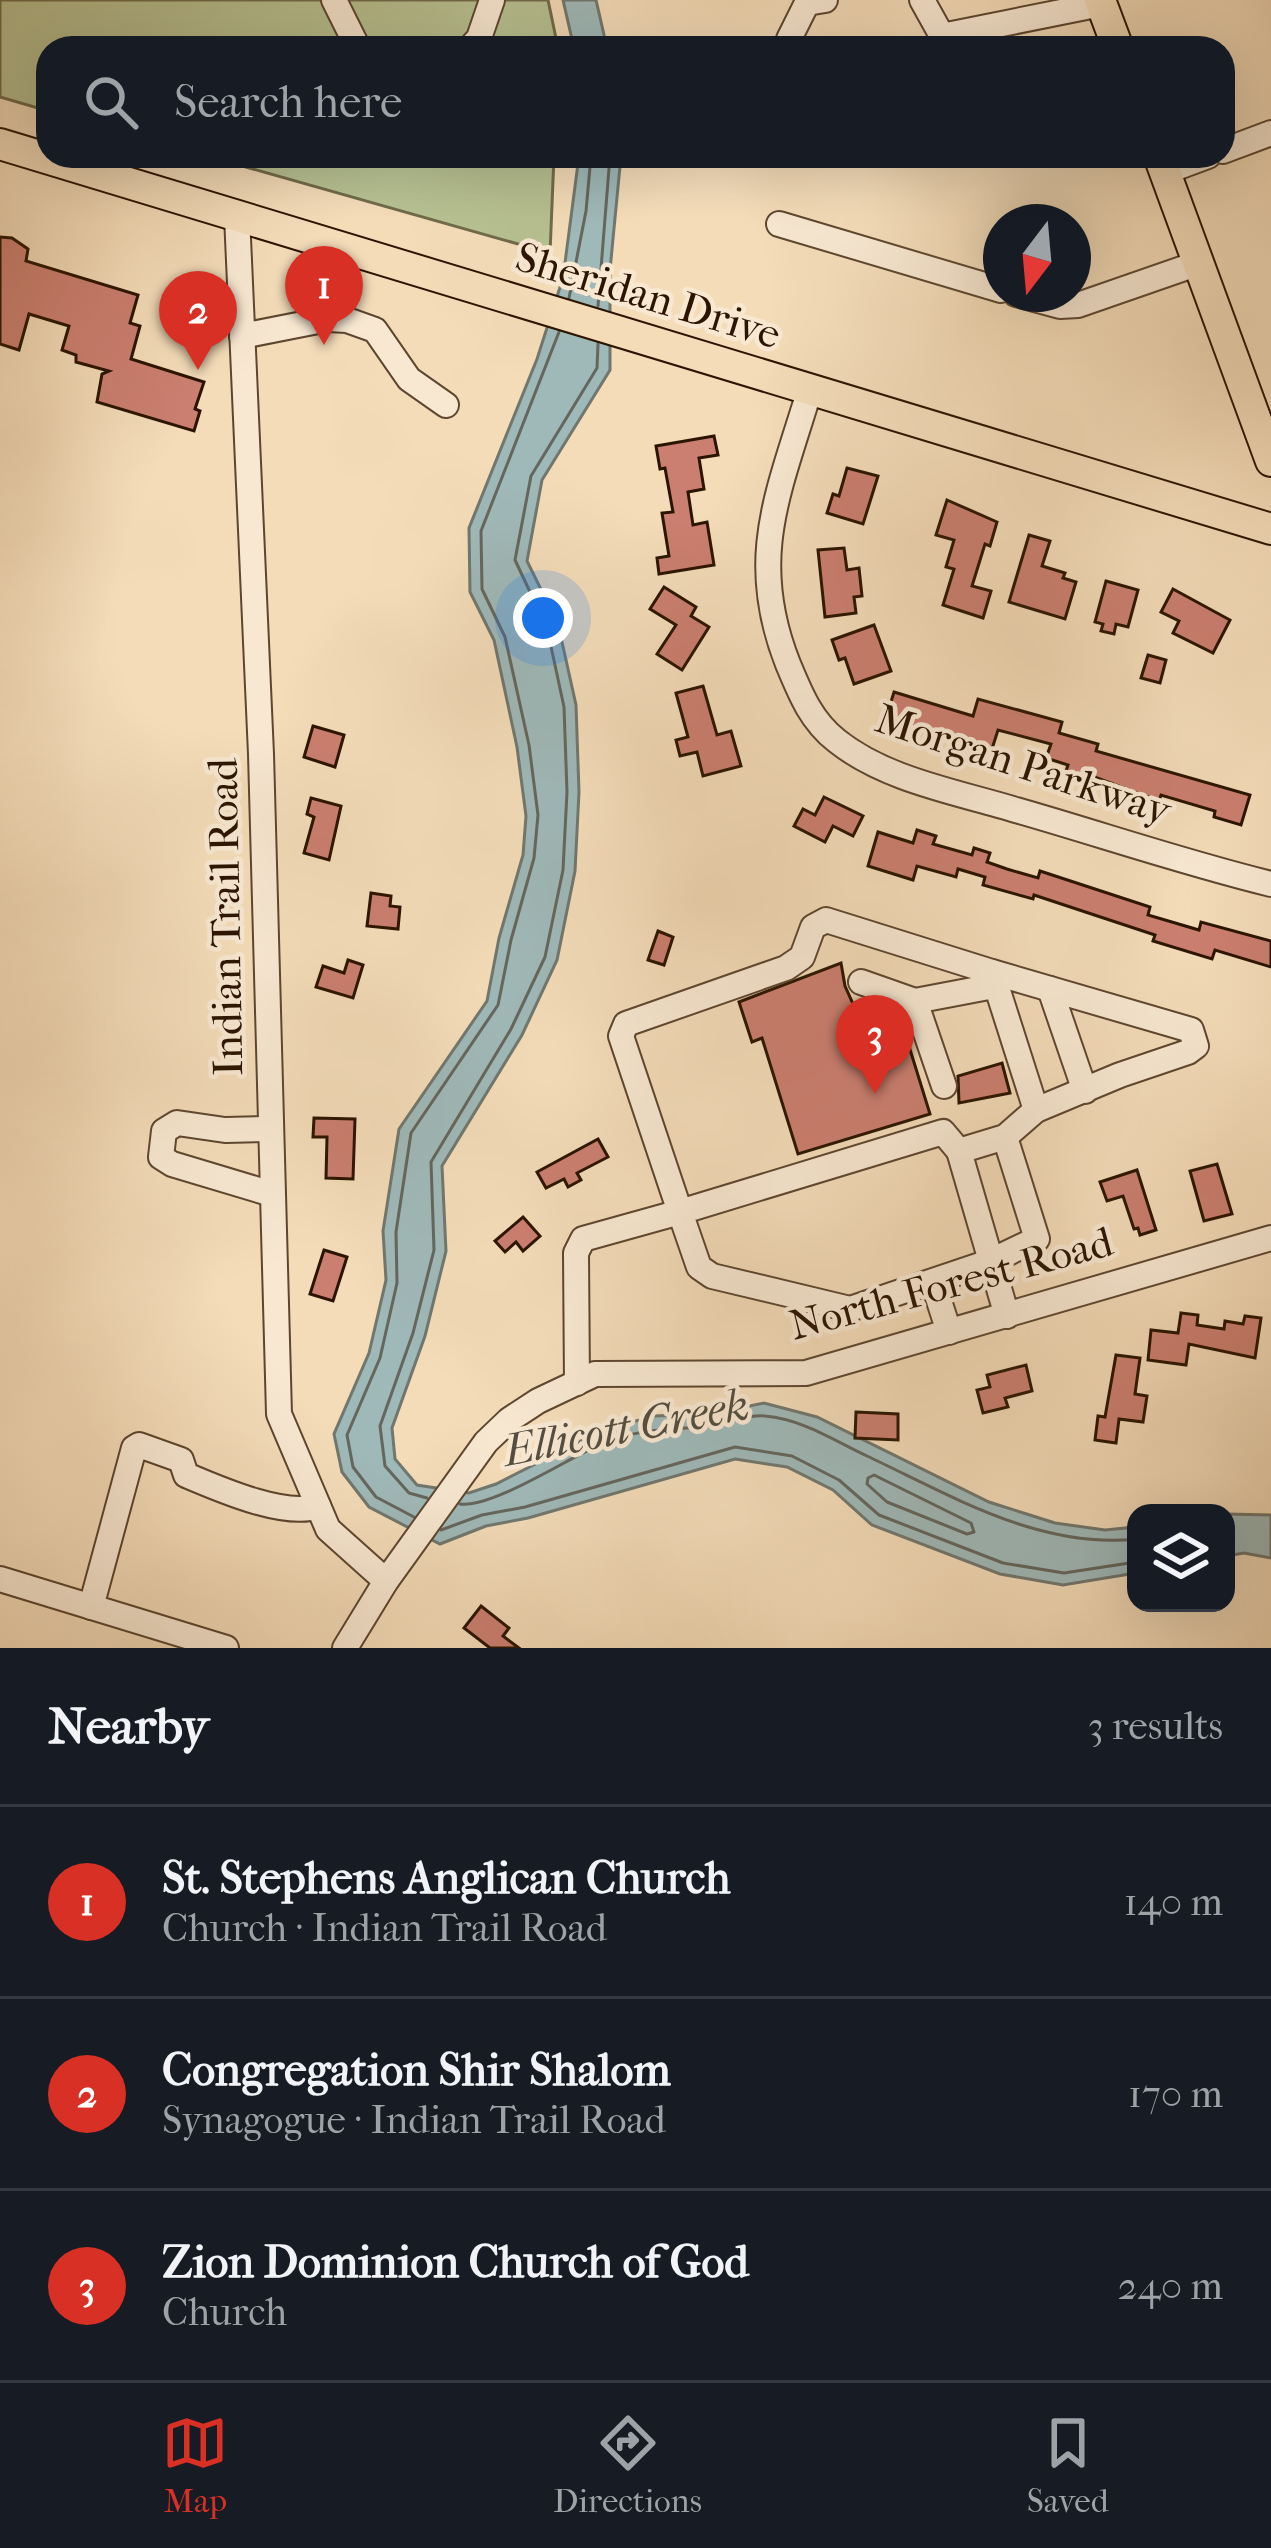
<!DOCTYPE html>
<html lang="en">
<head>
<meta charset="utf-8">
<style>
  :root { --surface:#171b24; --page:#20242c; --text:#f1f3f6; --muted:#9ea1a6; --line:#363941; --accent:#d93025 }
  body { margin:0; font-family:"IM FELL French Canon",serif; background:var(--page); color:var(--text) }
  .controls { position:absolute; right:36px; bottom:36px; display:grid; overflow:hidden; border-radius:24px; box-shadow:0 12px 48px #0002 }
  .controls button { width:108px; height:108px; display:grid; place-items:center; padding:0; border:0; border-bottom:3px solid var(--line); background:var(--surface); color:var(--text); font:60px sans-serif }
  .compass { position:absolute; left:983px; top:204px; width:108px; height:108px; border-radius:50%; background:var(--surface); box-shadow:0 12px 48px #0002; rotate:196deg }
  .you { position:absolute; left:543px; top:618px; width:42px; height:42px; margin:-30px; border:9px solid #fff; border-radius:50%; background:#1a73e8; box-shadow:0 0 0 18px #1a73e833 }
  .badge { display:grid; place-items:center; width:78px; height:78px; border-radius:50%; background:var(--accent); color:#fff; font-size:39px; font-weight:700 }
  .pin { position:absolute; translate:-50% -99px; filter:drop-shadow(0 3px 6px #0008) }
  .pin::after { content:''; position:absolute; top:63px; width:42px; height:36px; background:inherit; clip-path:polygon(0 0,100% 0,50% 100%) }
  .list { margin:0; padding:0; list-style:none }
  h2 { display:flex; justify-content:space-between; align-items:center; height:156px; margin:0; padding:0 48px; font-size:51px }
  h2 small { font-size:39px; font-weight:400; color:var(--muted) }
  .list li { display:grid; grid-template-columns:78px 1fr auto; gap:36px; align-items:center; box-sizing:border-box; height:192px; padding:0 48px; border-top:3px solid var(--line) }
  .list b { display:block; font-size:45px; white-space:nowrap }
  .list p { margin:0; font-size:39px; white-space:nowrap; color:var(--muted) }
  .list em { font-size:39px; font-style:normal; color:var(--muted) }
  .icon { flex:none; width:66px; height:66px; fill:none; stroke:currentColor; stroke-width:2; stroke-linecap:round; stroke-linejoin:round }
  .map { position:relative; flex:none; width:1271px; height:1648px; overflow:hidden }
  .search { position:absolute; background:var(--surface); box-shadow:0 12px 48px #0002; left:36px; right:36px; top:36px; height:132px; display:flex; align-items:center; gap:30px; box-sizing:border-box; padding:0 42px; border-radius:36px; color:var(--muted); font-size:45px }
  .sheet { height:732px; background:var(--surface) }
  nav { display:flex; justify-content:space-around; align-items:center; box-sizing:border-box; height:168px; border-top:3px solid var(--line); background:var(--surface); font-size:33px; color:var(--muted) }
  nav a { display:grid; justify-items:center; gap:6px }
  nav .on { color:var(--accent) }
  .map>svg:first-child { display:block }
</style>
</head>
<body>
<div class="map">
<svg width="1271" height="1648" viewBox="0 0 1271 1648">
  <rect width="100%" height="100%" fill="#f4dcb9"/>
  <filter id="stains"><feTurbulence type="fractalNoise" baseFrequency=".00167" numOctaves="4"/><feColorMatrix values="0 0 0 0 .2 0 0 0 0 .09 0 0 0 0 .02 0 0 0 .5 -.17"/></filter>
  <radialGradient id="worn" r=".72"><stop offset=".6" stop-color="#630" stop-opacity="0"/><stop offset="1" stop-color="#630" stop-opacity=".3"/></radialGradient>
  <g fill="#b7c192" stroke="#716a4a" stroke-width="3">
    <path d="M0,0H548L558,48H48V111L0,97Z"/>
    <path d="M207,156H554L550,253Z"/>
  </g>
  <g fill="#9fb9b9" stroke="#71776f" stroke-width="3">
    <path d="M563,0H596L607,48H574Z"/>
    <path d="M579,156H621L610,270V370L542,480L527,561L558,624L576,705L579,792L575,871L557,960L522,1035L442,1166L446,1251L425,1336L392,1428L395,1459L417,1485L469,1493L496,1484L603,1430L654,1416L710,1414L764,1403L817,1417L989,1502L1055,1523L1105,1530L1136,1527V1573L1063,1585L1000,1574L872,1525L833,1490L787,1467L735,1459L528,1518L486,1526L440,1544L369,1507L342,1472L334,1434L369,1353L386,1280L383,1231L399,1129L487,1001L499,938L523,855L526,816L517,747L494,640L470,592L469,528L537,359L563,278Z"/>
    <path d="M1226,1514L1271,1515V1558L1244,1553L1226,1556Z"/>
  </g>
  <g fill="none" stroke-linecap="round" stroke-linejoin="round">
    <g stroke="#65665d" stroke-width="3">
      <path d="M569,298L586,211L591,156"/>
      <path d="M598,306L610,156"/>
      <path d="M874,1475L971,1523L974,1532L967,1534L887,1502L867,1484L868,1478Z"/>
      <path d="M427,1498L409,1493L385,1466L380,1426L413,1333L434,1250L431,1162L511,1029L545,957L563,870L567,792L564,707L547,628L515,560L531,476L597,368L598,344"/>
      <path d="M460,1504C493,1508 568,1458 603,1443C639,1428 673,1430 711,1426C728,1424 748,1414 765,1416C802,1419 835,1441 867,1456C952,1496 1039,1549 1136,1539"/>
      <path d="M414,1517L376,1497L353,1467L347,1435L380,1358L397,1283L396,1232L411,1133L498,1005L511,940L534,858L538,815L529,745L505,637L482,589L481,531L559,332"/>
      <path d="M441,1530L482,1515L525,1507L735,1447L792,1456L839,1480L879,1515L1003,1563L1064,1573L1136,1562"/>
    </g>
  </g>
  <g fill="#cb7f70" stroke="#2b1401" stroke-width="3">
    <path d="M0,237L12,238L28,249L26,261L138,295L130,323L140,326L131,359L204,382L195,409L200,411L194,431L97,402L102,374L109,371L76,362V355L62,350L69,326L29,314L19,350L0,344Z"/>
    <path d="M714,436L718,455L699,458L704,489L688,492L693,525L707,522L714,565L659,574L657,558L669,556L662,513L673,512L665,468L660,469L656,446Z"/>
    <path d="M847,468L878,476L863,524L827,513L833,494L839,496Z"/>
    <path d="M947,500L997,522L990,546L985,544L972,586L991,591L983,618L943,605L954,569L946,567L954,540L936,535Z"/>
    <path d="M1029,535L1050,541L1042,566L1065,573L1063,578L1076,582L1065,619L1009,602Z"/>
    <path d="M844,548L847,570L859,568L862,596L854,597L856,613L825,617L818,550Z"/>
    <path d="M1106,581L1138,590L1128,627L1116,624L1114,634L1101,631L1103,624L1095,622Z"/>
    <path d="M664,587L696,607L691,616L709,627L682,670L657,654L676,625L650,609Z"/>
    <path d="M1173,589L1230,620L1213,653L1173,633L1179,621L1161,612Z"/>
    <path d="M874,625L891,671L854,684L845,658L839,660L832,640Z"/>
    <path d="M1148,655L1166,660L1160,683L1141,678Z"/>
    <path d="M703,686L717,735L731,731L741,766L703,776L697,752L680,756L676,740L688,737L676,693Z"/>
    <path d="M894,692L973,716L978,699L1062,722L1059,733L1098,744L1096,751L1250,795L1241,825L1214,817L1215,811L1161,795L1159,801L1089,775L1087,781L1065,774L1068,765L1046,758L1051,744L998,730L992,749L886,718Z"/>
    <path d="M313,726L344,735L335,767L304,757Z"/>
    <path d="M824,797L863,816L853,836L833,826L825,842L794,826L803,809L815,815Z"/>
    <path d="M311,798L341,806L329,860L304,853L314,817L307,814Z"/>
    <path d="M917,830L936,836L933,844L972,855L974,848L990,853L987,862L1007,869L1038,878L1040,871L1150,907L1148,915L1199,930L1201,922L1271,941V967L1215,950L1212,959L1153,941L1155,935L1034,895L1033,899L983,885L985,877L958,869L956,877L917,866L913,880L868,866L878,832L913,843Z"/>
    <path d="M371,893L391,896L390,906L400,907L398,929L367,926Z"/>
    <path d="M658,931L673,937L664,965L648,960Z"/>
    <path d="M348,960L363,965L353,998L316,987L323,966L344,973Z"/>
    <path d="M841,963L845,986L863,1026L892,1017L897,1033L904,1030L930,1114L798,1154L762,1038L752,1042L739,1002Z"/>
    <path d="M1002,1063L1010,1093L959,1103L958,1076Z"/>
    <path d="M314,1118L355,1119L353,1179L326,1178L327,1137H313Z"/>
    <path d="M598,1139L608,1157L577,1173L581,1180L568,1187L564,1179L546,1188L537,1172Z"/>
    <path d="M1217,1164L1232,1214L1204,1221L1190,1171Z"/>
    <path d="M1137,1170L1156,1230L1140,1235L1138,1228L1134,1229L1123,1196L1107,1201L1100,1182Z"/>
    <path d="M523,1217L540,1236L523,1251L516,1242L505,1252L495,1241Z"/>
    <path d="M324,1250L347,1257L333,1301L310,1294Z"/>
    <path d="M1181,1313L1198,1315L1197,1325L1224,1329L1225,1321L1243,1324L1245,1316L1261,1318L1255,1358L1189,1344L1186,1365L1148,1360L1151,1330L1178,1333Z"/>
    <path d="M1116,1355L1140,1358L1135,1394L1147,1396L1143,1422L1119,1419L1116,1443L1095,1440L1098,1416L1105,1417Z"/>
    <path d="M1026,1365L1032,1391L1005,1398L1008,1407L983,1413L977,1390L990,1387L987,1375Z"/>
    <path d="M856,1412L898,1414V1440L855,1438Z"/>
    <path d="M481,1606L509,1628L503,1636L519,1648H490L464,1628Z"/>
  </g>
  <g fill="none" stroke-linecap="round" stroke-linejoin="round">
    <g stroke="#5d462f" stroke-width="28">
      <g id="minor">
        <path d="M334,0L358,48"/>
        <path d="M922,0L942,36L1101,4"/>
        <path d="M789,39L807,3L825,0"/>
        <path d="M470,48L479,38L492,0"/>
        <path d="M1223,151L1271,133"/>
        <path d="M1165,172L1208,156"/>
        <path d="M237,216L261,754L279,1414L328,1529L386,1581"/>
        <path d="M779,224L1001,290"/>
        <path d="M1016,294L1060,306L1078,305L1199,263"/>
        <path d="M242,336L328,319L347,320L375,330L409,379L446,405"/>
        <path d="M810,389C779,492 746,558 788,664C800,693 811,721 837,741C886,780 957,792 1016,810C1100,834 1185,863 1271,884"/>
        <path d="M992,972L1191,1030L1196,1046L1188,1052L1120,1075L1036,1110"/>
        <path d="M861,982L915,1001"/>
        <path d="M1050,989L1085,1091"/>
        <path d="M944,1086L915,1001L994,986"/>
        <path d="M271,1129L225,1130L177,1123L164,1131L161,1157L172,1164L272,1194"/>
        <path d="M959,1151L1007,1316"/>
        <path d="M933,1282L949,1332"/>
        <path d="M577,1383L576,1253L583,1239L680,1212L621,1036L626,1024L786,968L802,957L813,927L826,920L992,972L1036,1110L1005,1137L1037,1239L989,1262L850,1309L712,1276L699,1267L680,1212L943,1132L959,1151L1005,1137"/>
        <path d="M0,1579L226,1648"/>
        <path d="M91,1607L134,1448L139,1445L181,1460L186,1475C219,1489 285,1518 318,1506"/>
        <path d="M345,1648L386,1581L486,1442L509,1420L538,1401L595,1374L806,1373L1271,1238"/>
      </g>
    </g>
    <g stroke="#2b1401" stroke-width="34">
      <g id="major">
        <path d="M1100,0L1118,48"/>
        <path d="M0,144L1271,529"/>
        <path d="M1159,156L1271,461"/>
      </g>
    </g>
    <use href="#minor" stroke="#f8e8d2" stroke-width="24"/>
    <use href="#major" stroke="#f4dcb9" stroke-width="30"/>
  </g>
  <g text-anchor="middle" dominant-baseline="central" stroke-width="9" stroke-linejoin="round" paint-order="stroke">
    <g font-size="42" fill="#2b1401" stroke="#f8e8d2">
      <text transform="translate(648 296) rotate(17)">Sheridan Drive</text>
      <text transform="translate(1023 765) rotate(18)">Morgan Parkway</text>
      <text transform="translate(226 917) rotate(-91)">Indian Trail Road</text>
      <text transform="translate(951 1284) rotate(-15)">North Forest Road</text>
    </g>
    <g font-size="45" font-style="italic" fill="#544e41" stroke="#f8e8d2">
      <text transform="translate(626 1428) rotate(-11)">Ellicott Creek</text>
    </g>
  </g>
  <rect width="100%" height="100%" filter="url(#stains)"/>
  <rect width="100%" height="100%" fill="url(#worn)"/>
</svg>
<div class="controls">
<button><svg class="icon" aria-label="layers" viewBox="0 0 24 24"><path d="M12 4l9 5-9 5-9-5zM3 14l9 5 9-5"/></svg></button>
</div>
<svg class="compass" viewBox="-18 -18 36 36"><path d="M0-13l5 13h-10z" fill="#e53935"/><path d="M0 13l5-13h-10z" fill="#9ea1a6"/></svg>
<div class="you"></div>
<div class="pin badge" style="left:324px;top:345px">1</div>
<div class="pin badge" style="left:198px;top:370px">2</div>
<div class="pin badge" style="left:875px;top:1094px">3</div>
<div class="search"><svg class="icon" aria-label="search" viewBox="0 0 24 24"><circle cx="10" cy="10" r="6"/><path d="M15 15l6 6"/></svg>Search here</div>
</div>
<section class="sheet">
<h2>Nearby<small>3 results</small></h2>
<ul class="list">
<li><span class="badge">1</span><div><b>St. Stephens Anglican Church</b><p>Church · Indian Trail Road</p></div><em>140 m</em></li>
<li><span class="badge">2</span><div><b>Congregation Shir Shalom</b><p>Synagogue · Indian Trail Road</p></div><em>170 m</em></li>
<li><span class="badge">3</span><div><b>Zion Dominion Church of God</b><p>Church</p></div><em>240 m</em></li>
</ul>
</section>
<nav>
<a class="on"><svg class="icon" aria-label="map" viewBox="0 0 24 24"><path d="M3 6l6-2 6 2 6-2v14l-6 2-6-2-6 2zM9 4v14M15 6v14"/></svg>Map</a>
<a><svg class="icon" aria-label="directions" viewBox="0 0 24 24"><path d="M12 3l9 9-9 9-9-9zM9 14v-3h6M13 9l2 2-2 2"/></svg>Directions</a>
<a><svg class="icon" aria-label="saved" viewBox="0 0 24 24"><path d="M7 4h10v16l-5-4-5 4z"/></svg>Saved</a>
</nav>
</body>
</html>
